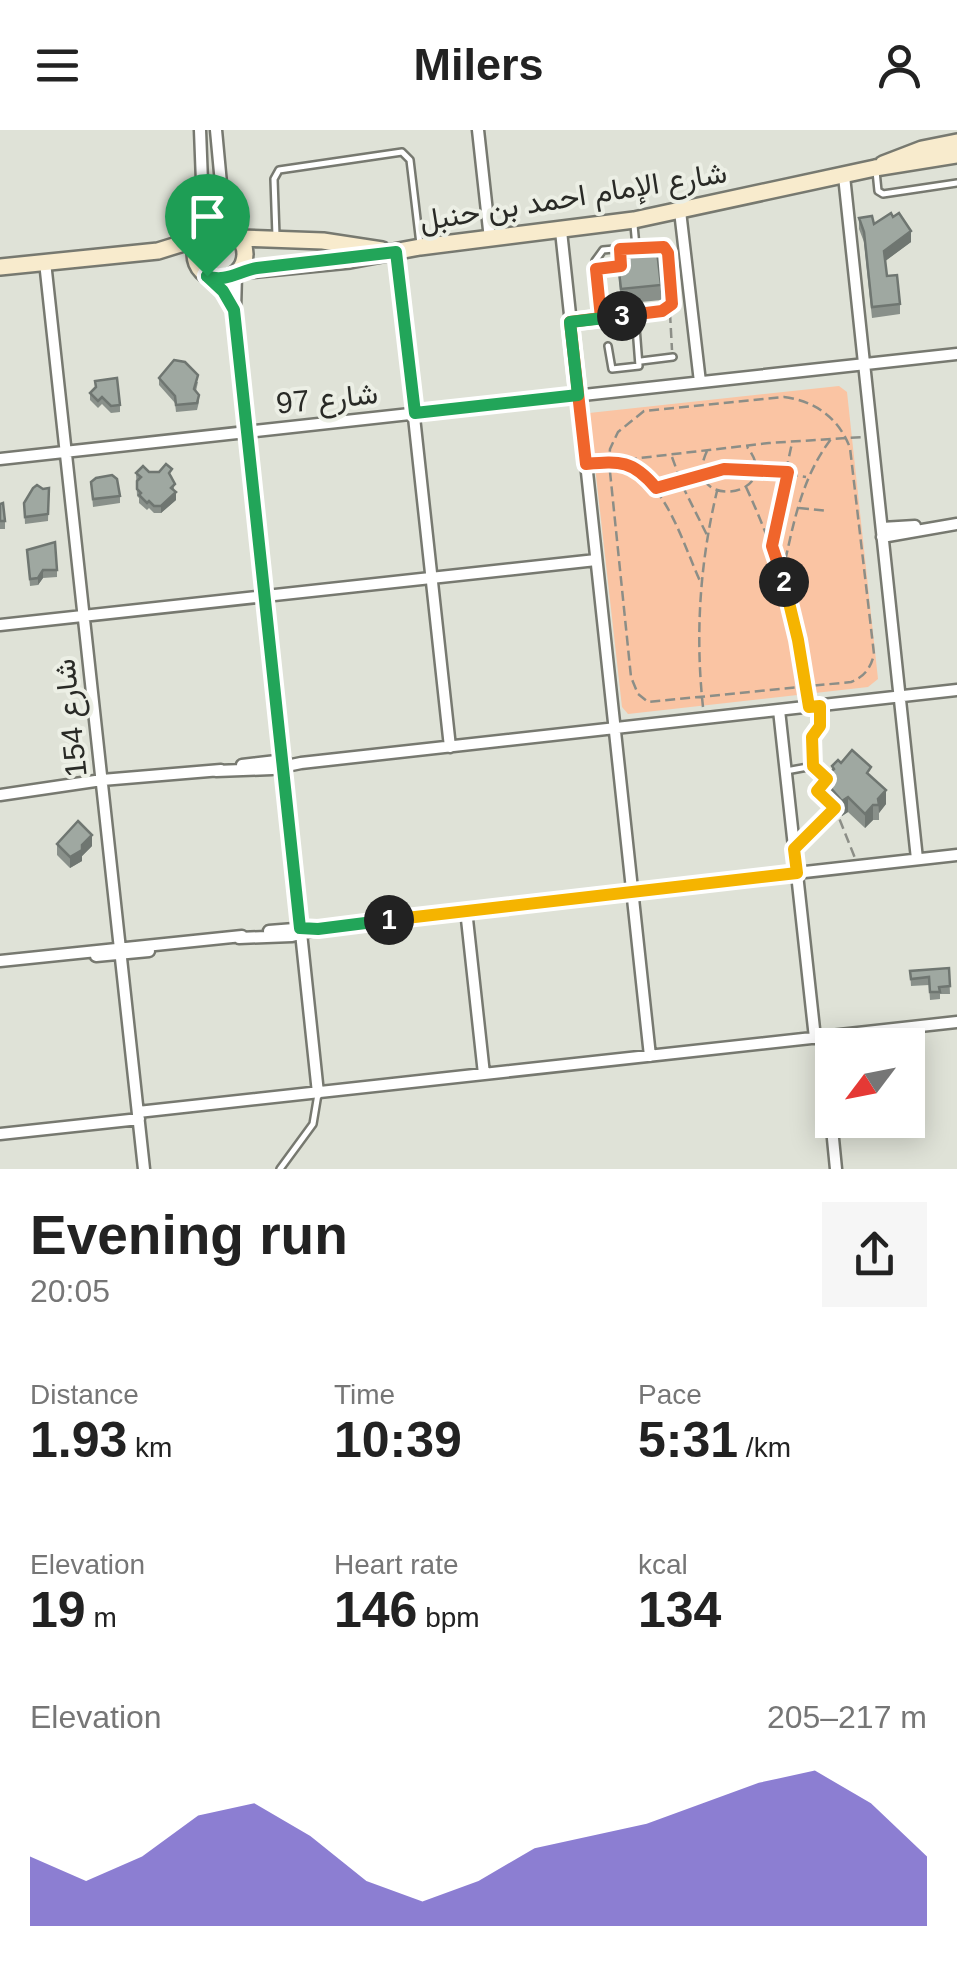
<!DOCTYPE html>
<html lang="en">
<head>
<meta charset="utf-8">
<style>
  body { margin:0; font-family:Helvetica,Vazirmatn,sans-serif; background:#f6f6f6; color:#222; height:100vh; display:flex; flex-direction:column; font-size:38px; white-space:nowrap }
  * { box-sizing:border-box; margin:0 }
  p { font-size:32px; color:#767676 }
  .icon { flex:none; width:55px; height:55px; fill:none; stroke:currentColor; stroke-width:2; stroke-linecap:round; stroke-linejoin:round }
  .map { position:relative; height:1039px; overflow:hidden }
  .drawer { display:flex; flex-direction:column; background:#fff; flex:1 }
  .drawer>* { flex:none }
  .needle { width:65px; rotate:238deg }
  .fabs { position:absolute; left:815px; top:898px; display:grid; gap:20px }
  .fabs a { display:grid; place-items:center; width:110px; height:110px; border-radius:0px; background:#fff; box-shadow:0 5px 25px #0003; font-size:50px }
  .pin { position:absolute; display:grid; place-items:center; width:85px; height:85px; color:#fff; margin:-102px -42px; border-radius:50% 50% 50% 0; rotate:-45deg; box-shadow:0 0 10px #0007 }
  .pin .icon { rotate:45deg }
  .km { position:absolute; width:50px; height:50px; margin:-25px; border-radius:50%; background:#222; color:#fff; font-size:28px; line-height:50px; text-align:center }
  .round { display:grid; place-items:center; flex:none; width:105px; height:105px; border-radius:0px; background:#f6f6f6 }
  .summary { display:flex; align-items:center; justify-content:space-between; height:170px; padding:0 30px }
  h1 { font-size:55px; font-weight:700; line-height:75px }
  .stats { display:grid; grid-template-columns:repeat(3,1fr); gap:15px; height:170px; padding:10px 30px }
  .stats div { display:grid; align-content:center }
  .stats b { font-size:50px; font-weight:700 }
  .stats small { font-size:28px; font-weight:400 }
  .stats p { font-size:28px }
  .chart { height:280px; padding:20px 30px }
  .chart p { display:flex; justify-content:space-between }
  .chart svg { width:100%; height:180px; margin-top:10px; fill:#5c48c0; opacity:.7 }
  header { display:flex; justify-content:space-between; align-items:center; height:130px; padding:0 30px; background:#fff; font-size:45px; font-weight:700 }
  .map>svg:first-child { display:block }
  .green { fill:#fac4a3 }
  .lines { fill:none; stroke-linecap:round; stroke-linejoin:round }
  .lane-casing { stroke:#777970; stroke-width:10 }
  .street-casing { stroke:#777970; stroke-width:15 }
  .secondary-casing { stroke:#777970; stroke-width:20 }
  .path { stroke:#8c8e87; stroke-width:2.5; stroke-dasharray:10 5; stroke-linecap:butt }
  .lane { stroke:#fff; stroke-width:5 }
  .street { stroke:#fff; stroke-width:10 }
  .secondary { stroke:#f8ebcd; stroke-width:15 }
  .wall { fill:#89908a }
  .shaded-wall { fill:#6f7671 }
  .building { fill:#9fa8a1; stroke:#6f7671; stroke-width:2.5 }
  .split-1-casing { stroke:#fff; stroke-width:20 }
  .split-2-casing { stroke:#fff; stroke-width:20 }
  .split-3-casing { stroke:#fff; stroke-width:20 }
  .split-4-casing { stroke:#fff; stroke-width:20 }
  .split-1 { stroke:#22a559; stroke-width:12 }
  .split-2 { stroke:#f5b400; stroke-width:12 }
  .split-3 { stroke:#f0652b; stroke-width:12 }
  .split-4 { stroke:#22a559; stroke-width:12 }
  .labels { text-anchor:middle; dominant-baseline:central; stroke-width:8; stroke-linejoin:round; paint-order:stroke }
  .street-label { font-size:30px; fill:#292a26; stroke:#ecefe5 }
</style>
</head>
<body>
<header><svg class="icon" aria-label="menu" viewBox="0 0 24 24"><path d="M4 6h16M4 12h16M4 18h16"/></svg>Milers<svg class="icon" aria-label="person" viewBox="0 0 24 24"><circle cx="12" cy="8" r="4"/><path d="M4 21q1-7 8-7t8 7"/></svg></header>
<div class="map">
<svg width="957" height="1039" viewBox="0 0 957 1039">
  <rect width="100%" height="100%" fill="#dfe2d7"/>
  <path class="green" d="M 839,256 L 847,262 L 878,549 L 868,557 L 628,584 L 622,577 L 589,283 Z"/>
  <g class="lines">
    <g class="lane-casing">
      <path id="lane" d="M 876,41 L 878,61 L 883,64 L 957,53
        M 634,95 L 636,117
        M 276,106 L 274,49 L 279,40 L 402,22 L 410,30 L 420,114
        M 658,115 L 668,123 C 670,141 680,170 662,181 L 601,188 L 595,131 L 603,120 Z
        M 574,192 L 601,188
        M 608,216 L 612,239 L 639,236 L 635,184
        M 641,231 L 673,227
        M 786,641 L 813,636 L 812,605 L 820,596 L 820,577
        M 280,1039 L 313,994 L 318,964"/>
    </g>
    <g class="street-casing">
      <path id="street" d="M 200,0 L 204,104
        M 216,0 L 223,75 L 230,101
        M 478,0 L 490,109
        M 844,46 L 917,729
        M 680,81 L 700,252
        M 561,101 L 650,926
        M 396,122 L 450,617
        M 45,132 L 144,1039
        M 236,144 L 235,180 L 318,963
        M 207,146 L 223,161 L 234,179
        M 0,329 L 957,224
        M 882,398 L 915,396
        M 882,407 L 957,394
        M 0,495 L 596,430
        M 779,580 L 815,908
        M 242,635 L 285,630
        M 216,641 L 272,639 L 301,633 L 957,560
        M 0,665 L 102,650 L 221,640
        M 466,780 L 484,944
        M 269,801 L 307,798
        M 239,808 L 292,806 L 318,799 L 466,780 L 957,725
        M 96,826 L 149,821
        M 0,831 L 242,806
        M 823,907 L 836,1039
        M 138,982 L 957,892
        M 0,1004 L 139,989"/>
    </g>
    <g class="secondary-casing">
      <path id="secondary" d="M 883,34 L 922,19 L 957,12
        M195 124a25 25 0 1 1 50 0a25 25 0 1 1-50 0Z
        M 239,108 L 323,111 L 382,120
        M 0,137 L 158,121 L 200,108
        M 238,141 L 350,130 L 420,117 L 634,90 L 875,38 L 957,25"/>
    </g>
    <path class="path" d="M 670,183 L 672,220
      M 784,267 C 815,271 839,288 850,318 L 874,524 C 871,538 864,547 851,552 L 648,572 L 638,564 L 631,547 L 609,332 L 610,319 L 618,302 L 644,281 Z
      M 707,321 C 678,382 788,369 747,317
      M 672,327 L 680,349
      M 621,332 C 666,351 681,409 700,451
      M 597,333 L 769,313 L 863,307
      M 786,341 L 792,313
      M 786,341 L 788,346 L 785,347 L 782,344 Z
      M 788,344 L 806,347
      M 681,349 L 683,354 L 680,355 L 678,350 Z
      M 683,352 L 734,338 L 782,344
      M 682,355 L 707,405
      M 746,357 C 777,424 798,492 808,566
      M 656,359 L 678,352
      M 799,378 L 828,381
      M 772,414 L 786,347
      M 782,445 C 793,397 800,350 831,309
      M 703,577 C 695,504 700,432 717,361
      M 822,655 L 817,661 L 835,678 L 855,728
      M 804,709 L 834,679"/>
    <use href="#lane" class="lane"/>
    <use href="#street" class="street"/>
    <use href="#secondary" class="secondary"/>
  </g>
  <path class="wall" d="M 859,88 L 911,112 L 885,131 L 887,146 L 900,174 L 900,184 L 872,188 L 864,112 L 859,99 Z
    M 617,125 L 661,155 L 661,170 L 621,174 Z
    M 159,248 L 198,252 L 196,261 L 199,272 L 197,280 L 176,282 L 175,273 L 159,255 Z
    M 90,263 L 120,275 L 120,282 L 111,283 L 102,274 L 98,278 L 90,270 Z
    M 149,342 L 172,346 L 176,370 L 161,383 L 154,383 L 149,378 L 147,380 L 139,373 L 139,368 L 137,366 L 136,343 Z
    M 91,352 L 120,366 L 120,373 L 93,377 Z
    M 49,358 L 48,391 L 25,394 L 24,373 L 43,359 Z
    M 0,374 L 5,391 L 5,399 L 0,399 Z
    M 27,420 L 57,440 L 57,447 L 43,448 L 38,455 L 30,456 Z
    M 841,633 L 871,647 L 886,674 L 879,683 L 879,690 L 873,690 L 865,698 L 848,682 L 842,686 L 823,663 L 823,649 L 832,641 L 832,636 Z
    M 57,714 L 92,716 L 82,726 L 82,731 L 70,738 L 57,725 Z
    M 949,838 L 950,864 L 940,864 L 940,869 L 930,870 L 929,855 L 911,856 L 910,841 Z"/>
  <path class="shaded-wall" d="M 911,101 L 911,112 L 884,132 L 884,121 Z
    M 176,362 L 176,370 L 161,383 L 161,376 Z
    M 43,440 L 43,448 L 38,455 L 38,448 Z
    M 886,660 L 886,674 L 879,683 L 878,669 Z
    M 848,667 L 848,682 L 842,686 L 842,671 Z
    M 873,675 L 873,690 L 865,698 L 865,684 Z
    M 92,705 L 92,716 L 82,726 L 82,715 Z
    M 82,720 L 82,731 L 70,738 L 70,727 Z"/>
  <path class="building" d="M 891,83 L 893,87 L 899,83 L 911,101 L 884,121 L 887,146 L 897,145 L 900,174 L 872,177 L 864,102 L 859,88 L 872,86 L 874,94 Z
    M 657,121 L 661,155 L 621,159 L 617,125 Z
    M 174,230 L 185,232 L 198,245 L 194,259 L 199,265 L 197,273 L 176,275 L 175,266 L 159,248 Z
    M 117,248 L 120,275 L 111,276 L 102,267 L 98,271 L 90,263 L 96,257 L 95,251 Z
    M 166,334 L 172,339 L 169,343 L 175,354 L 171,358 L 176,362 L 161,376 L 154,376 L 149,371 L 147,373 L 139,365 L 141,363 L 137,359 L 137,351 L 141,347 L 136,343 L 143,336 L 149,342 L 159,342 Z
    M 112,345 L 117,349 L 120,366 L 93,369 L 91,352 L 96,348 Z
    M 37,355 L 43,359 L 49,358 L 48,384 L 25,387 L 24,373 L 33,358 Z
    M 3,373 L 5,391 L 0,391 L 0,374 Z
    M 55,412 L 57,440 L 43,440 L 38,448 L 30,449 L 27,420 Z
    M 852,620 L 871,637 L 867,643 L 886,660 L 878,669 L 879,675 L 873,675 L 865,684 L 848,667 L 842,671 L 823,649 L 834,639 L 832,636 L 838,630 L 841,633 Z
    M 78,691 L 92,705 L 82,715 L 82,720 L 70,727 L 57,714 Z
    M 949,838 L 950,856 L 939,857 L 940,862 L 930,862 L 929,847 L 911,849 L 910,841 Z"/>
  <g class="lines">
    <g class="split-1-casing">
      <path id="split-1" d="M 207,146 L 223,161 L 234,180 L 300,798 L 318,799 L 389,790"/>
    </g>
    <g class="split-2-casing">
      <path id="split-2" d="M 389,790 L 797,743 L 794,719 L 835,678 L 817,661 L 827,649 L 813,636 L 812,607 L 820,596 L 820,576 L 809,577 L 798,510 L 784,452"/>
    </g>
    <g class="split-3-casing">
      <path id="split-3" d="M 622,186 L 662,181 L 672,174 L 668,123 L 664,117 L 620,119 L 621,136 L 596,139 L 601,188 L 570,192 L 586,334 C 620,331 633,330 656,358 L 724,339 L 788,342 L 772,416 L 784,452"/>
    </g>
    <g class="split-4-casing">
      <path id="split-4" d="M 207,146 C 225,153 239,141 257,138 L 396,122 L 415,283 L 578,265 L 570,192 L 622,186"/>
    </g>
    <use href="#split-1" class="split-1"/>
    <use href="#split-2" class="split-2"/>
    <use href="#split-3" class="split-3"/>
    <use href="#split-4" class="split-4"/>
  </g>
  <g class="labels">
    <g class="street-label">
      <text transform="translate(573 66) rotate(-9)">شارع الإمام احمد بن حنبل</text>
      <text transform="translate(327 268) rotate(-6)">شارع 97</text>
      <text transform="translate(70 588) rotate(-96)">شارع 154</text>
    </g>
  </g>
</svg>
<div class="fabs">
<a><svg class="needle" viewBox="-14 -14 28 28"><path d="M0-13l5 13h-10z" fill="#e53935"/><path d="M0 13l5-13h-10z" fill="#767676"/></svg></a>
</div>
<div class="pin" style="left:207px;top:146px;background:#1e9e55"><svg class="icon" aria-label="arrive" viewBox="0 0 24 24"><path d="M6 21V4h12l-3 4 3 4H6"/></svg></div>
<b class="km" style="left:389px;top:790px">1</b>
<b class="km" style="left:784px;top:452px">2</b>
<b class="km" style="left:622px;top:186px">3</b>
</div>
<section class="drawer">
<div class="summary"><div><h1>Evening run</h1><p>20:05</p></div><a class="round"><svg class="icon" aria-label="share" viewBox="0 0 24 24"><path d="M12 15V3M7 8l5-5 5 5M5 13v7h14v-7"/></svg></a></div>
<div class="stats">
<div><p>Distance</p><b>1.93<small> km</small></b></div>
<div><p>Time</p><b>10:39</b></div>
<div><p>Pace</p><b>5:31<small> /km</small></b></div>
</div>
<div class="stats">
<div><p>Elevation</p><b>19<small> m</small></b></div>
<div><p>Heart rate</p><b>146<small> bpm</small></b></div>
<div><p>kcal</p><b>134</b></div>
</div>
<div class="chart"><p><span>Elevation</span>205–217 m</p>
<svg viewBox="0 0 160 44" preserveAspectRatio="none"><path d="M0 44V27L10 33L20 27L30 17L40 14L50 22L60 33L70 38L80 33L90 25L100 22L110 19L120 14L130 9L140 6L150 14L160 27V44z"/></svg>
</div>
</section>
</body>
</html>
